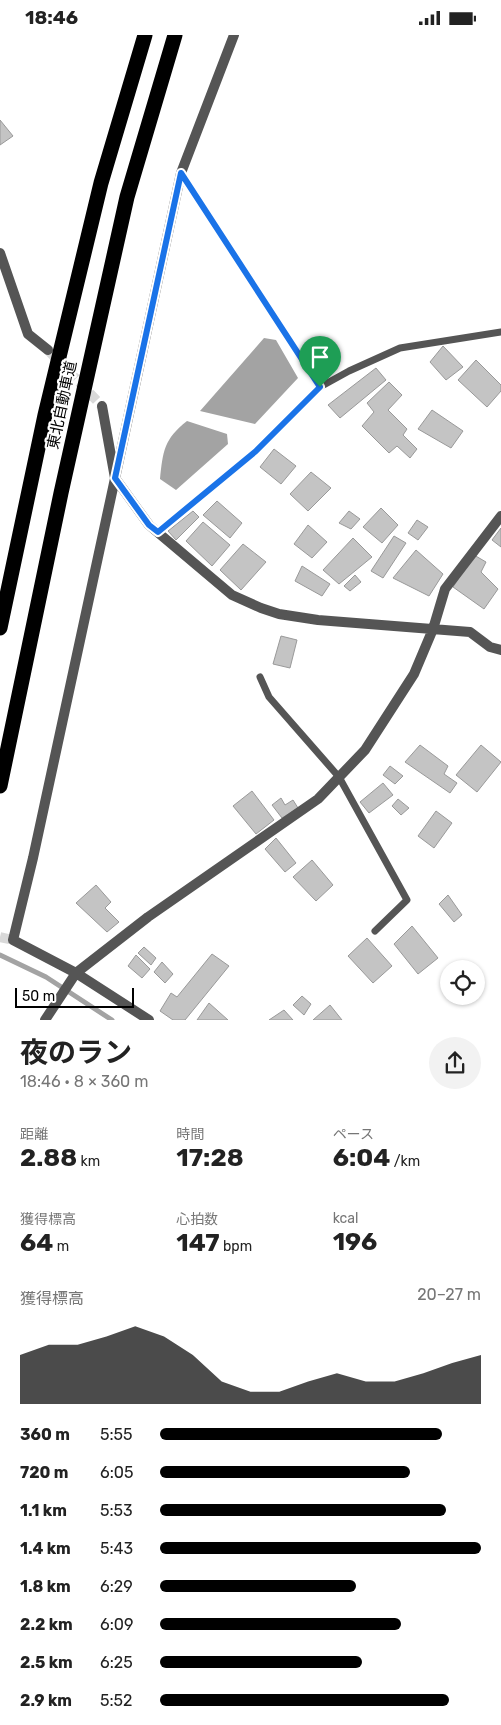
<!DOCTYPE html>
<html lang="ja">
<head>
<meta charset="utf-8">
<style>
  body { margin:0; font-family:Rubik,"Noto Sans JP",sans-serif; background:#f2f2f2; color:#222; height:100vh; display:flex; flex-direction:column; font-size:19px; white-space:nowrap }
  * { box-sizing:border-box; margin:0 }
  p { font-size:16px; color:#767676 }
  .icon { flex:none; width:28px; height:28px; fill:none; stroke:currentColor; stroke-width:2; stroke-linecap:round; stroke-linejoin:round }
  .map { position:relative; height:985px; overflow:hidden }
  .panel { display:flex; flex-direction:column; background:#fff; flex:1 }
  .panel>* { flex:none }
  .fabs { position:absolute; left:440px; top:925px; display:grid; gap:10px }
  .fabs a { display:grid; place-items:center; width:45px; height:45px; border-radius:50%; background:#fff; box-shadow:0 1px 4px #0004; font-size:25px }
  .scale { position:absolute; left:15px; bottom:12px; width:119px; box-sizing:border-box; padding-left:5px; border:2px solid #000; border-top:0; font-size:14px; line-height:18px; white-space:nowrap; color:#000; -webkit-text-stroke:4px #fff; paint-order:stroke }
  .pin { position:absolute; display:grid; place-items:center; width:42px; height:42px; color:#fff; margin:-51px -21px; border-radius:50% 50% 50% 0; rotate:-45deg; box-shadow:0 0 5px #0007 }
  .pin .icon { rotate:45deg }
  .round { display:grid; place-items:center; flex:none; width:52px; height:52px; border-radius:26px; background:#f2f2f2 }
  .summary { display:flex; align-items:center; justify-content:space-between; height:85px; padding:0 20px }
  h1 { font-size:28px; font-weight:700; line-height:38px }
  .stats { display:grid; grid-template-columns:repeat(3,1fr); gap:8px; height:85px; padding:5px 20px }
  .stats div { display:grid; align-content:center }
  .stats b { font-size:25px; font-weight:700 }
  .stats small { font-size:14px; font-weight:400 }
  .stats p { font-size:14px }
  .chart { height:140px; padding:10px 20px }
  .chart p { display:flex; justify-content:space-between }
  .chart svg { width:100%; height:90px; margin-top:5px; fill:#000; opacity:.7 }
  ul { padding:0 20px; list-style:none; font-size:16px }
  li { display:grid; grid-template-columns:80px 60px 1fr; align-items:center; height:38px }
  li i { height:12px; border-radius:6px; background:#000 }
  .status { display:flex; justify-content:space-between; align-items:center; height:35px; padding:0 25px; background:#fff; direction:ltr }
  .status svg { height:14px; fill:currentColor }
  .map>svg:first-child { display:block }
  .water { fill:#a3a3a3 }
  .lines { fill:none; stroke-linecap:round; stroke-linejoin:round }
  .stream { stroke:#a3a3a3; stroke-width:5 }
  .building { fill:#c4c4c4; stroke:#999 }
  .minor-tunnel { stroke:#d9d9d9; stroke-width:10; stroke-dasharray:10 5; stroke-linecap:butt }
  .service { stroke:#555; stroke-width:7 }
  .minor { stroke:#555; stroke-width:10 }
  .motorway { stroke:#000; stroke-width:15 }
  .route-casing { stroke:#fff; stroke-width:10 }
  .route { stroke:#1a73e8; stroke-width:6 }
  .labels { text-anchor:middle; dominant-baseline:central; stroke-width:4.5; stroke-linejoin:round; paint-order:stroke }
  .street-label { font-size:15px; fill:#000; stroke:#fff }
</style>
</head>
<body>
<div class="status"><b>18:46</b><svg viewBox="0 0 49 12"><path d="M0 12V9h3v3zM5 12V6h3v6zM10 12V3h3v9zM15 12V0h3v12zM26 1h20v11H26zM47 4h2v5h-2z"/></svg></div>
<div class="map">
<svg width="501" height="985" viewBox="0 0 501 985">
  <rect width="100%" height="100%" fill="#fff"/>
  <path class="water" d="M 264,303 L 276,305 L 298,343 L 255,389 L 200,376 Z
    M 187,386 L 227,399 L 228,409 L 176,455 L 160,444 C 163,416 164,404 187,386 Z"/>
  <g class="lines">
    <path class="stream" d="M 0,920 L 46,942 L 112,985"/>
  </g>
  <path class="building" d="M 0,85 L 13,101 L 0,110 Z
    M 443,311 L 463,332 L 446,345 L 430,327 Z
    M 476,325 L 501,350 L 501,356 L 487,372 L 458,345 Z
    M 376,333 L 386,345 L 340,383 L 328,370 Z
    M 389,347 L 402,360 L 388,375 L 407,394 L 403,400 L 417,414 L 410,423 L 397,411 L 389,418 L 362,391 L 374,377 L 367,368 Z
    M 432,375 L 463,396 L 451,413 L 418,394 Z
    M 274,414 L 296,431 L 281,449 L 260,432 Z
    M 311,437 L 331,453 L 308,476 L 290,459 Z
    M 217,466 L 242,488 L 230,503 L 203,480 Z
    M 381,473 L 398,490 L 382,508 L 363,492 Z
    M 193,476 L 199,482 L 176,505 L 168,496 Z
    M 349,476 L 360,484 L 351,494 L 339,488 Z
    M 417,485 L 428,492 L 418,505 L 408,498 Z
    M 203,487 L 230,510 L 212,531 L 186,506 Z
    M 308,490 L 327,507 L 312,523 L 294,509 Z
    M 501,493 L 501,512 L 492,505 Z
    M 394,501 L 406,508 L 383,543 L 371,536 Z
    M 353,503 L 372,522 L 339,549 L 323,535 Z
    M 243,509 L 266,527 L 241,555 L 220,535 Z
    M 416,515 L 443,539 L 429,561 L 393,543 Z
    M 474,520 L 486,527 L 481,537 L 498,554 L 484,574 L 453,552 Z
    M 302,531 L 330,549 L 322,561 L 295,546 Z
    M 355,540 L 361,547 L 350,556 L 344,551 Z
    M 281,601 L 297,605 L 290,633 L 273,629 Z
    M 420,710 L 448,731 L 444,739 L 457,748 L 450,758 L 405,727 Z
    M 481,710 L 501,727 L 477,757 L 456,740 Z
    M 390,731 L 403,741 L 395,749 L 383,740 Z
    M 383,748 L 393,760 L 369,778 L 360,767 Z
    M 252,756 L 274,785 L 256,799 L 233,771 Z
    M 281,763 L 285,770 L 293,765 L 298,773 L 282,783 L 272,770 Z
    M 398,764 L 409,773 L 401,780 L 392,771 Z
    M 436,776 L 452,788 L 434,813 L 418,801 Z
    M 276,803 L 296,828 L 285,837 L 265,814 Z
    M 312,825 L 333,850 L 316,866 L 293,842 Z
    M 96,850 L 111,867 L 105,873 L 119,887 L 107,897 L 76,868 Z
    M 448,860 L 462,880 L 454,887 L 439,869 Z
    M 412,891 L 438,923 L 418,939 L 394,909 Z
    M 367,903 L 392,931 L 373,948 L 348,921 Z
    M 144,912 L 156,923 L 151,930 L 138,918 Z
    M 212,919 L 229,931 L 185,985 L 173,985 L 160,976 L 171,958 L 177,962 Z
    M 136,920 L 150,934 L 142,943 L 128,931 Z
    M 162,927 L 173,939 L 165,948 L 154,937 Z
    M 302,961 L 311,969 L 304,980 L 293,970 Z
    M 209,968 L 228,985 L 197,985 Z
    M 330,970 L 342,985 L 313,985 Z
    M 284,975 L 293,985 L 269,985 Z"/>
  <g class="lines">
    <path class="minor-tunnel" d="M 48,315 L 102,371
      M 0,902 L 13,905"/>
    <path class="service" d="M 181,138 L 320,352
      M 157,497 L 256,416 L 320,352 L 349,336 L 400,313 L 501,297
      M 260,642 L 269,662 L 339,742 L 407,865 L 375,896"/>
    <path class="minor" d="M 0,218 L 28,299 L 48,315
      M 102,371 L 115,443 L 149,490 L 232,560 L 261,573 L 279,579 L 318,585 L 470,597 L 490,612 L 501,615
      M 45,985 L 76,938 L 148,882 L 318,764 L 365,715 L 414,639 L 433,594 L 445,554 L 501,481
      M 149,985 L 76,938 L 13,905 L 33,823 L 181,138 L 234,0"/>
    <path class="motorway" d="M 0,593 L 45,380 L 101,148 L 145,0
      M 0,751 L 61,458 L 127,162 L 175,0"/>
  </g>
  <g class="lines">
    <g class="route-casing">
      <path id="route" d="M 181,138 L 320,352 L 256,416 L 158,497 L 149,490 L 115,443 Z"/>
    </g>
    <use href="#route" class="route"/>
  </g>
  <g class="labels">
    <g class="street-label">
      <text transform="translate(62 370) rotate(-78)">東北自動車道</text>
    </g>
  </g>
</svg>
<div class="fabs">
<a><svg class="icon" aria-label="locate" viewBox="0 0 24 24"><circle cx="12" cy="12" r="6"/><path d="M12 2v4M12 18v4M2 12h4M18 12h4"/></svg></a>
</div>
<div class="scale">50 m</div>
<div class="pin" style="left:320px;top:352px;background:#1e9e55"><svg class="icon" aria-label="arrive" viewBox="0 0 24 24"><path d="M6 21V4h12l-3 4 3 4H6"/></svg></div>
</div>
<section class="panel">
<div class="summary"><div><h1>夜のラン</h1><p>18:46 · 8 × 360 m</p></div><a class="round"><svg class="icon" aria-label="share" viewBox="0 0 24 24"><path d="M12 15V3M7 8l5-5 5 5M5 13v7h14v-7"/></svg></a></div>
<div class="stats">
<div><p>距離</p><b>2.88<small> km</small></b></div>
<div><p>時間</p><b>17:28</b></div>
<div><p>ペース</p><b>6:04<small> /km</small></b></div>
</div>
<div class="stats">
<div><p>獲得標高</p><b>64<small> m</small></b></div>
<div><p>心拍数</p><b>147<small> bpm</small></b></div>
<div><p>kcal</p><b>196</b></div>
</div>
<div class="chart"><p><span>獲得標高</span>20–27 m</p>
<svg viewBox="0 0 160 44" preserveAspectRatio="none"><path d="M0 44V20L10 15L20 15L30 11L40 6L50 11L60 20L70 33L80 38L90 38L100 33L110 29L120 33L130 33L140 29L150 24L160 20V44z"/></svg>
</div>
<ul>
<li><b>360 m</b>5:55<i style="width:88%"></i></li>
<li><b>720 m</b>6:05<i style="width:78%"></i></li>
<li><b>1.1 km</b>5:53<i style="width:89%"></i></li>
<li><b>1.4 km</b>5:43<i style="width:100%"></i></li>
<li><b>1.8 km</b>6:29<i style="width:61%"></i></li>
<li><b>2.2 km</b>6:09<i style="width:75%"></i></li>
<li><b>2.5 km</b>6:25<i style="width:63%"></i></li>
<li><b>2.9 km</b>5:52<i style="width:90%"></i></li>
</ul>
</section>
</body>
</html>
